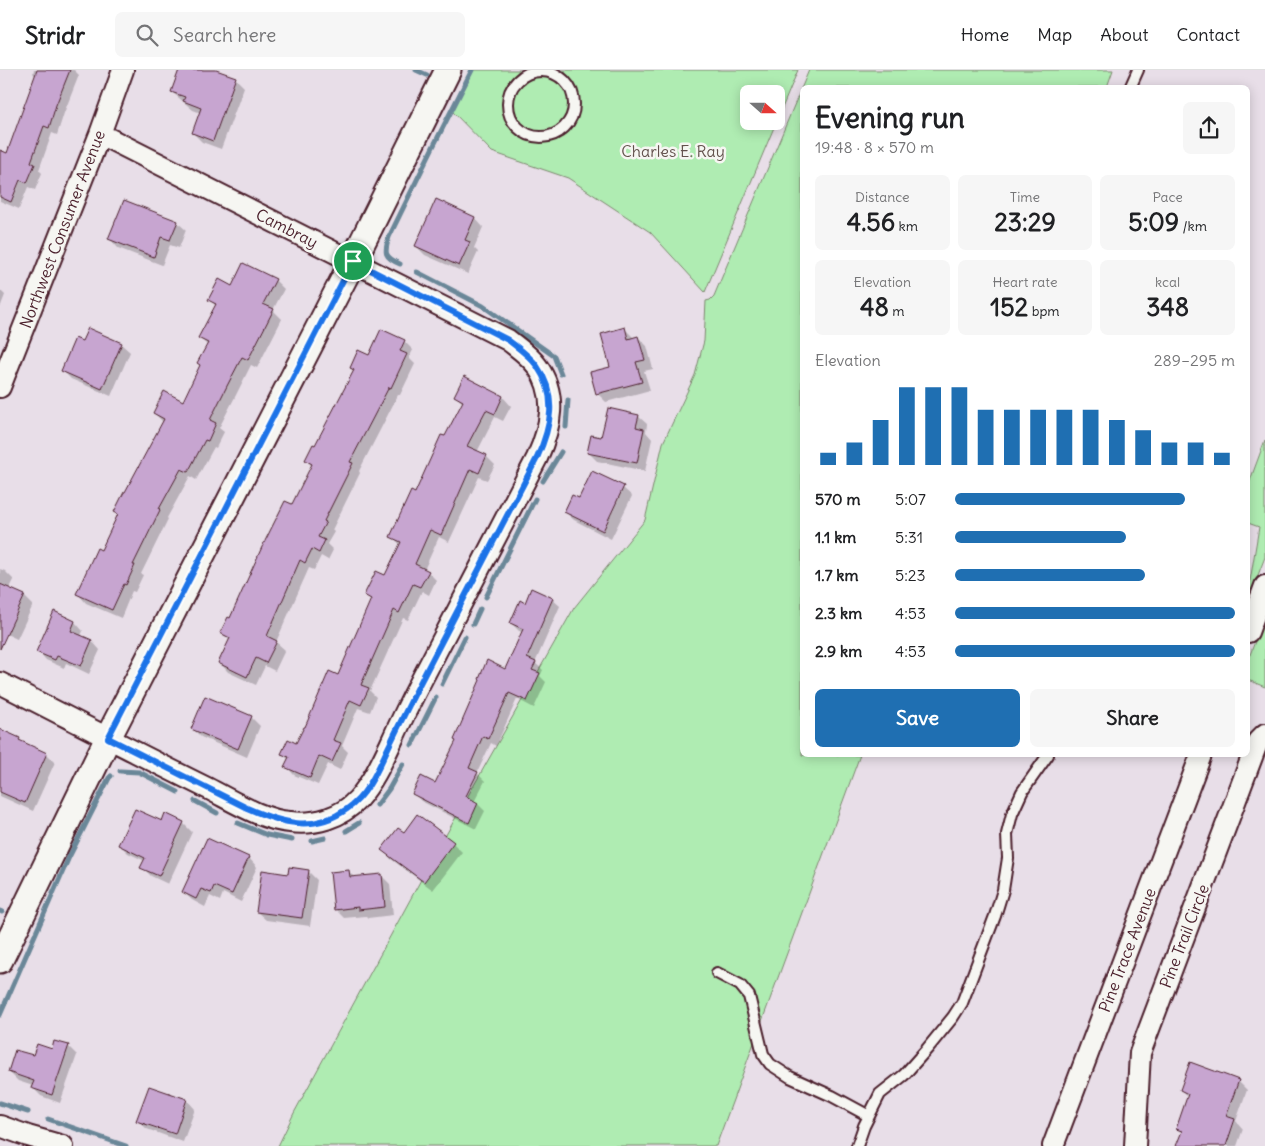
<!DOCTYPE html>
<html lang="en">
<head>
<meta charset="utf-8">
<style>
  body { margin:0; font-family:Delius,sans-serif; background:#f6f6f6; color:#202124; height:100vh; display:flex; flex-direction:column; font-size:19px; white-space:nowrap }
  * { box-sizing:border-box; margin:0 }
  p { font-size:16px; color:#757577 }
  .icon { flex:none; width:28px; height:28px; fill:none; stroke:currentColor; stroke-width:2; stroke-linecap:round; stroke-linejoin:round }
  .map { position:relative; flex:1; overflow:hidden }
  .details { position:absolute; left:800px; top:15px; width:450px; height:672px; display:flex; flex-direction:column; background:#fff; border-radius:8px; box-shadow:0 2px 12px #0003 }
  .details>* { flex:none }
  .needle { width:32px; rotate:111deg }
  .controls { position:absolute; left:740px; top:15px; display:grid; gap:10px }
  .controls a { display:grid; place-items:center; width:45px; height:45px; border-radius:8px; background:#fff; box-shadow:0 2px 12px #0003; font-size:25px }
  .pin { position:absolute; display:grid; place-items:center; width:42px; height:42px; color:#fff; margin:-21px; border:2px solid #fff; border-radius:50%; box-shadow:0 1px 5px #0007 }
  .round { display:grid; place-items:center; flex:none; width:52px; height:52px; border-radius:8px; background:#f6f6f6 }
  .overview { display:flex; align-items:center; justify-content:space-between; height:85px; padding:0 15px }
  h1 { font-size:28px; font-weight:700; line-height:38px }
  .figures { display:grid; grid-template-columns:repeat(3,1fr); gap:8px; height:85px; padding:5px 15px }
  .figures div { display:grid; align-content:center; border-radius:8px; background:#f6f6f6; text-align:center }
  .figures b { font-size:25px; font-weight:700 }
  .figures small { font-size:14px; font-weight:400 }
  .figures p { font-size:14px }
  .chart { height:140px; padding:10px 15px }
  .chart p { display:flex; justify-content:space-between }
  .chart svg { width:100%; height:90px; margin-top:5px; stroke:#1f6fb2; stroke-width:6 }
  .cta { display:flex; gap:10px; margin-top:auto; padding:10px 15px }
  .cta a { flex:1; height:58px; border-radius:8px; background:#1f6fb2; color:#fff; font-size:20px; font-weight:700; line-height:58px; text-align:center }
  .cta a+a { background:#f6f6f6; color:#202124 }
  ul { padding:0 15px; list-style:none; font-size:16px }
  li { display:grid; grid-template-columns:80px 60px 1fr; align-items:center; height:38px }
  li i { height:12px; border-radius:6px; background:#1f6fb2 }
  header { display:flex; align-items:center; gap:30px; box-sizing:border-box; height:70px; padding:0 25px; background:#fff; border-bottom:1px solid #e0e0e0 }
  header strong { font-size:24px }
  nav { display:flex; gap:28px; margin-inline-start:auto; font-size:18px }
  .search { width:350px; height:45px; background:#f6f6f6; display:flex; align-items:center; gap:12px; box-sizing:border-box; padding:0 18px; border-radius:8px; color:#757577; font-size:19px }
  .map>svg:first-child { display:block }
  .green { fill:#afecb2; stroke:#7c866e; fill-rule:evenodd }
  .shadow { fill:#0003 }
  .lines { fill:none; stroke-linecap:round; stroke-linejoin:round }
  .stream { stroke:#6a8798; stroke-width:5 }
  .building { fill:#c7a5d0; stroke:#4a1f2b }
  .service-casing { stroke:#4a1f2b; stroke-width:14 }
  .minor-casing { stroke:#4a1f2b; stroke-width:24 }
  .tertiary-casing { stroke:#4a1f2b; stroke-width:29 }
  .service { stroke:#f6f6f2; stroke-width:10 }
  .minor { stroke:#f6f6f2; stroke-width:20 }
  .tertiary { stroke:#f6f6f2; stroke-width:25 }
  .route-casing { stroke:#fff; stroke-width:10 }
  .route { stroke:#1a73e8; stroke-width:6 }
  .labels { text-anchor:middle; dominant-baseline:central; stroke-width:5; stroke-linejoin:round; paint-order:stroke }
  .park-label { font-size:16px; fill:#63524d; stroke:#f6f6f2 }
  .street-label { font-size:16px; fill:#4a1f2b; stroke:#f6f6f2 }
</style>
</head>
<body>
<header>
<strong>Stridr</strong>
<div class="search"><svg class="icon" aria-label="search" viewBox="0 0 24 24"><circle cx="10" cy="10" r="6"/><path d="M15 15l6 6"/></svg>Search here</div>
<nav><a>Home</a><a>Map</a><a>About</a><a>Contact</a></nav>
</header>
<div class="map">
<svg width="1265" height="1076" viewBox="0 0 1265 1076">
  <rect width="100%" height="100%" fill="#e8dee8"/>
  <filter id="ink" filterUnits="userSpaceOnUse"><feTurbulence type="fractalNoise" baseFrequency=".02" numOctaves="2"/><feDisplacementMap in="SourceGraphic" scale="10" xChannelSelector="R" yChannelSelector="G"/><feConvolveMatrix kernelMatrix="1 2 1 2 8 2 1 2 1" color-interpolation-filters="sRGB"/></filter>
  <g filter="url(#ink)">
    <path class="green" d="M 471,0 L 798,0 L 705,222 L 650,162 L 568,108 L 492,82 L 451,40 ZM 749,24 L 776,24 L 776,51 L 749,51 Z
      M 809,0 L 1113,0 L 1107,17 L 802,18 L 802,685 L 860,685 L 716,1076 L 278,1076 L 294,1043 L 429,795 L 574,538 L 645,450 L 663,373 L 695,305 L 704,271 L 706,231 L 710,230 L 714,226 Z
      M 1265,370 L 1265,487 L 1248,531 L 1249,517 L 1259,457 L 1248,453 L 1248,416 Z
      M 1265,545 L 1265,617 L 1248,610 L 1248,590 Z"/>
    <path class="shadow" d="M 34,0 L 74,0 L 79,5 L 64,43 L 57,65 L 52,63 L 39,100 L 42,103 L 35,120 L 28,117 L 19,139 L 0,131 L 0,81 L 8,85 L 36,7 L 33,3 Z
      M 180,0 L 212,0 L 235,8 L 244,17 L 221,79 L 202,72 L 193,63 L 201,43 L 193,40 L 172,22 Z
      M 475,148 L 483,157 L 474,178 L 478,182 L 468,204 L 425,185 L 416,176 Z
      M 177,152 L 186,160 L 179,178 L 170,175 L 162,195 L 118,178 L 110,169 Z
      M 275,210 L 284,219 L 273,240 L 282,249 L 257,298 L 251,295 L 236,325 L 219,358 L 224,362 L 216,378 L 214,377 L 196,410 L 190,406 L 167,448 L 168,449 L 141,504 L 143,505 L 135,522 L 132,521 L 121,548 L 86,533 L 78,524 L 101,482 L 119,445 L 116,442 L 163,352 L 154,343 L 183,332 L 201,296 L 208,276 L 199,267 L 216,236 L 210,230 L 233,217 Z
      M 0,220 L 5,225 L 0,238 Z
      M 625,259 L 633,267 L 638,267 L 647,276 L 653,299 L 644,301 L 650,320 L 606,332 L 597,323 L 611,298 Z
      M 404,271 L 413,280 L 409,288 L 415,294 L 400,325 L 398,325 L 359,401 L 360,403 L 332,460 L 334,462 L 327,474 L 333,480 L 328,490 L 321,486 L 314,500 L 309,498 L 276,572 L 285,580 L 275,601 L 265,596 L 256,615 L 228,602 L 220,593 L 230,571 L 222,563 L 231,549 L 292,436 L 312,396 L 306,390 L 316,376 L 355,302 L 351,298 L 370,286 Z
      M 83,273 L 121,274 L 130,282 L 111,326 L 71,309 L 62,300 Z
      M 464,308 L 503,327 L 511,336 L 503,351 L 495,347 L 477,382 L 486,386 L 495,395 L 487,410 L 479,407 L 449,472 L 439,467 L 424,500 L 428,502 L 436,510 L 429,525 L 422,521 L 408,550 L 403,548 L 370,621 L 376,627 L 370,642 L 358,638 L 342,676 L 348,682 L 340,700 L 328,694 L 318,715 L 294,705 L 286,696 L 289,690 L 283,684 L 297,675 L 338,606 L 372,531 L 365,525 L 385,506 L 401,475 L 391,466 L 416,424 L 463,333 L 455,326 Z
      M 638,346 L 647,354 L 646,362 L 652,369 L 645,401 L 597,391 L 588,382 L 602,369 Z
      M 623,418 L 632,426 L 611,469 L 574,450 L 565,442 L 579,430 Z
      M 0,499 L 5,501 L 14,510 L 9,520 L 24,526 L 33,535 L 17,569 L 0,561 Z
      M 552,529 L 560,536 L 535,593 L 543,600 L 540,606 L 546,612 L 534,638 L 517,629 L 496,676 L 491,673 L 477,703 L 485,711 L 474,732 L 478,734 L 485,741 L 476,759 L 421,731 L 414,724 L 435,715 L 506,600 L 523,562 L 519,561 L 511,553 L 525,534 Z
      M 54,543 L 75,552 L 83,561 L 81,566 L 92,571 L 100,580 L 89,604 L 66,593 L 64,598 L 46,590 L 38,581 Z
      M 251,647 L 260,656 L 247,687 L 201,667 L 193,659 Z
      M 0,661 L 19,669 L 23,673 L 47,684 L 55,692 L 33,741 L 0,726 Z
      M 162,753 L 183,753 L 192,762 L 168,814 L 151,806 L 142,797 L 145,791 L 128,783 L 120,775 Z
      M 404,764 L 453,773 L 462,782 L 433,820 L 391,789 L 383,780 Z
      M 208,769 L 249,788 L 257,797 L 241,832 L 223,823 L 220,831 L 210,826 L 205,837 L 192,830 L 183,822 Z
      M 308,801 L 317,810 L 310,856 L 266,850 L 257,842 Z
      M 348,801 L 355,808 L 381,805 L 390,814 L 393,845 L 368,848 L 366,846 L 344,848 L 336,840 Z
      M 68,976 L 77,985 L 60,1033 L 41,1026 L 33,1018 L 33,1016 L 18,1011 L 9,1002 L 34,987 Z
      M 1238,1011 L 1247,1020 L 1236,1051 L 1243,1059 L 1237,1076 L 1177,1076 L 1182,1063 L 1177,1058 L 1188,1027 L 1181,1020 Z
      M 150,1018 L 187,1030 L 195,1039 L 183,1072 L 147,1059 L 138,1051 Z"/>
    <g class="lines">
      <path class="stream" d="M 416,0 L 427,5
        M 400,194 C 384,187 384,183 389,167 L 433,77 L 472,0
        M 417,202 L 483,236 L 554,286 L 561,304
        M 566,357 L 568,330
        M 543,411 L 561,382
        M 486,527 L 535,429
        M 473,554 L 480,539
        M 442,614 L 465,567
        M 412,675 L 436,627
        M 120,701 L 139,702 L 178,722
        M 195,731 L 217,743
        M 377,735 L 389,719 L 403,694
        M 238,753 L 267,765 L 292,770
        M 346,761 L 359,753
        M 312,771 L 325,768
        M 0,841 L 2,842
        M 0,945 L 69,787 L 109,708 L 111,706
        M 0,1033 L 28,1042
        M 48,1049 L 126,1076"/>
    </g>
    <path class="building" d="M 37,0 L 70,0 L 56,35 L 49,58 L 44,56 L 31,92 L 35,94 L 27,113 L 20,110 L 11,132 L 0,127 L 0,80 L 7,83 Z
      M 179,0 L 216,0 L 236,7 L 213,71 L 192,63 L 201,38 L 183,31 L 185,27 L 171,22 Z
      M 436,129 L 475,147 L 465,170 L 470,172 L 459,196 L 415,176 Z
      M 124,130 L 178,151 L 170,170 L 161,167 L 154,187 L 108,169 Z
      M 243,193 L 276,209 L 263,234 L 274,239 L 248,290 L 242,287 L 227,316 L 210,350 L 216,353 L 208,371 L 205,370 L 188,402 L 181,399 L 159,439 L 160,440 L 133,495 L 135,495 L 126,515 L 124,514 L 112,540 L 76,524 L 97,478 L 101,480 L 118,444 L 114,442 L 124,422 L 125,422 L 164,349 L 153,343 L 164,321 L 183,331 L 200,295 L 197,293 L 208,273 L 198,268 L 216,234 L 208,230 L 219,209 L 232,216 Z
      M 625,257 L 628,269 L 638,266 L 645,290 L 636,292 L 642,312 L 596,324 L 590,302 L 610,297 L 601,264 Z
      M 88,258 L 122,273 L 102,319 L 61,301 L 75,268 L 82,271 Z
      M 381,259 L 405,270 L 400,281 L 407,284 L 391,318 L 389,317 L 350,392 L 353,393 L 324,451 L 326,452 L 318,467 L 325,470 L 319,483 L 312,479 L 305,493 L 300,490 L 267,566 L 277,571 L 266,593 L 256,588 L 247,607 L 218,593 L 230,568 L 220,563 L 228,547 L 230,548 L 262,477 L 285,431 L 292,434 L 312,394 L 305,390 L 313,374 L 315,375 L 354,300 L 350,298 L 358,280 L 369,285 Z
      M 464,306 L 503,326 L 495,344 L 486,340 L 467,376 L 487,385 L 479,403 L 470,399 L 441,465 L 430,460 L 415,494 L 429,501 L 420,517 L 413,514 L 399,543 L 394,540 L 361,615 L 369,618 L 361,635 L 350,630 L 333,670 L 341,673 L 332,692 L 319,686 L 310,708 L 284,697 L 289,687 L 281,684 L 288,669 L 296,673 L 304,657 L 305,657 L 329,601 L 338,605 L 371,529 L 364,525 L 376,501 L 385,505 L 401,472 L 390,467 L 411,421 L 415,423 L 441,365 L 445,366 L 463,331 L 454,326 Z
      M 608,338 L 639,345 L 636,357 L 644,359 L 637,393 L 587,383 L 591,365 L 601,367 Z
      M 592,401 L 624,416 L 603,461 L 564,442 L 572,425 L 579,428 Z
      M 0,514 L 25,525 L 0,579 Z
      M 531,518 L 553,528 L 527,588 L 536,592 L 532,600 L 540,603 L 527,631 L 509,623 L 488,669 L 483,666 L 469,698 L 478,702 L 466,726 L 478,733 L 469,753 L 412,724 L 421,706 L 435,713 L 456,671 L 454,670 L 480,610 L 479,609 L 487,590 L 505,599 L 523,559 L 510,553 L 520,530 L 525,533 Z
      M 54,541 L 75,551 L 71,561 L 92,570 L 81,596 L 57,586 L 55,590 L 36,582 Z
      M 205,626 L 252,646 L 238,679 L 191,659 Z
      M 0,659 L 20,668 L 19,670 L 47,683 L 25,733 L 0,722 Z
      M 135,739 L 162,751 L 165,743 L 184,752 L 159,806 L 140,798 L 145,788 L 118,775 Z
      M 417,744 L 454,772 L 424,812 L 381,780 L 398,758 L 404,762 Z
      M 207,768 L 249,787 L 232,824 L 214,816 L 211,823 L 201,819 L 196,829 L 182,822 Z
      M 289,797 L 309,800 L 302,848 L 256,842 L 262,800 L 288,804 Z
      M 349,800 L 350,807 L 382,804 L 385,837 L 358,840 L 358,837 L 334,840 L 330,802 Z
      M 54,971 L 69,975 L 52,1025 L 31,1018 L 34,1011 L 8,1002 L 15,980 L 33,985 L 37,974 L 52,979 Z
      M 1190,992 L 1239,1010 L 1226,1046 L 1235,1049 L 1226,1076 L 1176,1076 L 1182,1061 L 1176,1059 L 1188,1024 L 1180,1020 Z
      M 149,1016 L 187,1029 L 175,1064 L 136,1051 Z"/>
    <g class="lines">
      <g class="service-casing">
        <path id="service" d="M508 34a33 33 0 1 1 66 0a33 33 0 1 1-66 0Z
          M 1130,18 L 1138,0
          M 717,903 L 740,915 L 749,926 L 763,984 L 770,994 L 790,1007 L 832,1026 L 869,1046
          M 857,1076 L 864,1056 L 880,1024 L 904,1005 L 927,979 L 953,947 L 962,933 L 995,846 L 1003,820 L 1008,788 L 1007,764 L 1012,744 L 1022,722 L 1048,685"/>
      </g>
      <g class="minor-casing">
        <path id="minor" d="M 0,317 L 100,64 L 123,0
          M 1248,562 L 1265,516
          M 0,613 C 69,648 138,684 207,718 C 233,731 262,750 290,752 C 315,755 341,748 358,729 C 372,713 381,694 390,675 C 400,653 410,632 421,611 C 460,537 498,462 537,388 C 551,357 558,325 537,296 C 529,285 518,278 508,270 L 100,64
          M 0,1056 L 28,1066 L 63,1076
          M 1053,1076 L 1201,685
          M 1135,1076 L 1140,983 L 1258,671 L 1265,664"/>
      </g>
      <g class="tertiary-casing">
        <path id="tertiary" d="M 0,890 L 108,668 L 353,191 L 448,0"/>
      </g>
      <use href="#service" class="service"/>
      <use href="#minor" class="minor"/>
      <use href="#tertiary" class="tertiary"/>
    </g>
  </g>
  <g class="lines" filter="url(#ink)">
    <g class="route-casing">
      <path id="route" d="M 353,191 L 508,270 C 518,278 529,285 537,296 C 558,326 551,357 537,388 C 498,463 459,537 420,613 C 410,633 400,653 390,674 C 379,696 369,724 347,739 C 313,763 281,753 247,738 L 108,668 Z"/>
    </g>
    <use href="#route" class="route"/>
  </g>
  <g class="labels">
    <g class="park-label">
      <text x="673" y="81">Charles E. Ray</text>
    </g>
    <g class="street-label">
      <text transform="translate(287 158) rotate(27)">Cambray</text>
      <text transform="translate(62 159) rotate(-69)">Northwest Consumer Avenue</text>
      <text transform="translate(1184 866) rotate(-69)">Pine Trail Circle</text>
      <text transform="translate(1127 880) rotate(-69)">Pine Trace Avenue</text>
    </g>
  </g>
</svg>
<div class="controls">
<a><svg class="needle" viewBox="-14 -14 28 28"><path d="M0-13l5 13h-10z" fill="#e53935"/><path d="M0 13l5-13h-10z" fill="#757577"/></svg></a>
</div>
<div class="pin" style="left:353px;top:191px;background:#1e9e55"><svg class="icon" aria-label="arrive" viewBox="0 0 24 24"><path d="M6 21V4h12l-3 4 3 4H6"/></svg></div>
<section class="details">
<div class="overview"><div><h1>Evening run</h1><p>19:48 · 8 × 570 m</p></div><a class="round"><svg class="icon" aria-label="share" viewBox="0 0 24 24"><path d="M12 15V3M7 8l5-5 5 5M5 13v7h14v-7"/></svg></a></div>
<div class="figures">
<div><p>Distance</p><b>4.56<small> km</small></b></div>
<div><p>Time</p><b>23:29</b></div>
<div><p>Pace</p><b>5:09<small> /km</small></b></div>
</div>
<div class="figures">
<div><p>Elevation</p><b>48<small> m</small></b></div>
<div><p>Heart rate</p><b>152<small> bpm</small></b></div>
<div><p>kcal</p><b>348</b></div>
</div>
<div class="chart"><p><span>Elevation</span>289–295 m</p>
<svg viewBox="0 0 160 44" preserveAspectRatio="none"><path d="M5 44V38M15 44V33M25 44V22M35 44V6M45 44V6M55 44V6M65 44V17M75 44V17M85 44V17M95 44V17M105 44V17M115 44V22M125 44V27M135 44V33M145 44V33M155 44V38"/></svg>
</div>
<ul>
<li><b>570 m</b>5:07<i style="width:82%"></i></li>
<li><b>1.1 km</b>5:31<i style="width:61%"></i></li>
<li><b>1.7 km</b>5:23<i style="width:68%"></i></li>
<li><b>2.3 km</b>4:53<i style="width:100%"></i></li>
<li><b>2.9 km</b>4:53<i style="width:100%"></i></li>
</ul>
<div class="cta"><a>Save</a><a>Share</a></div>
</section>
</div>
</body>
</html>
